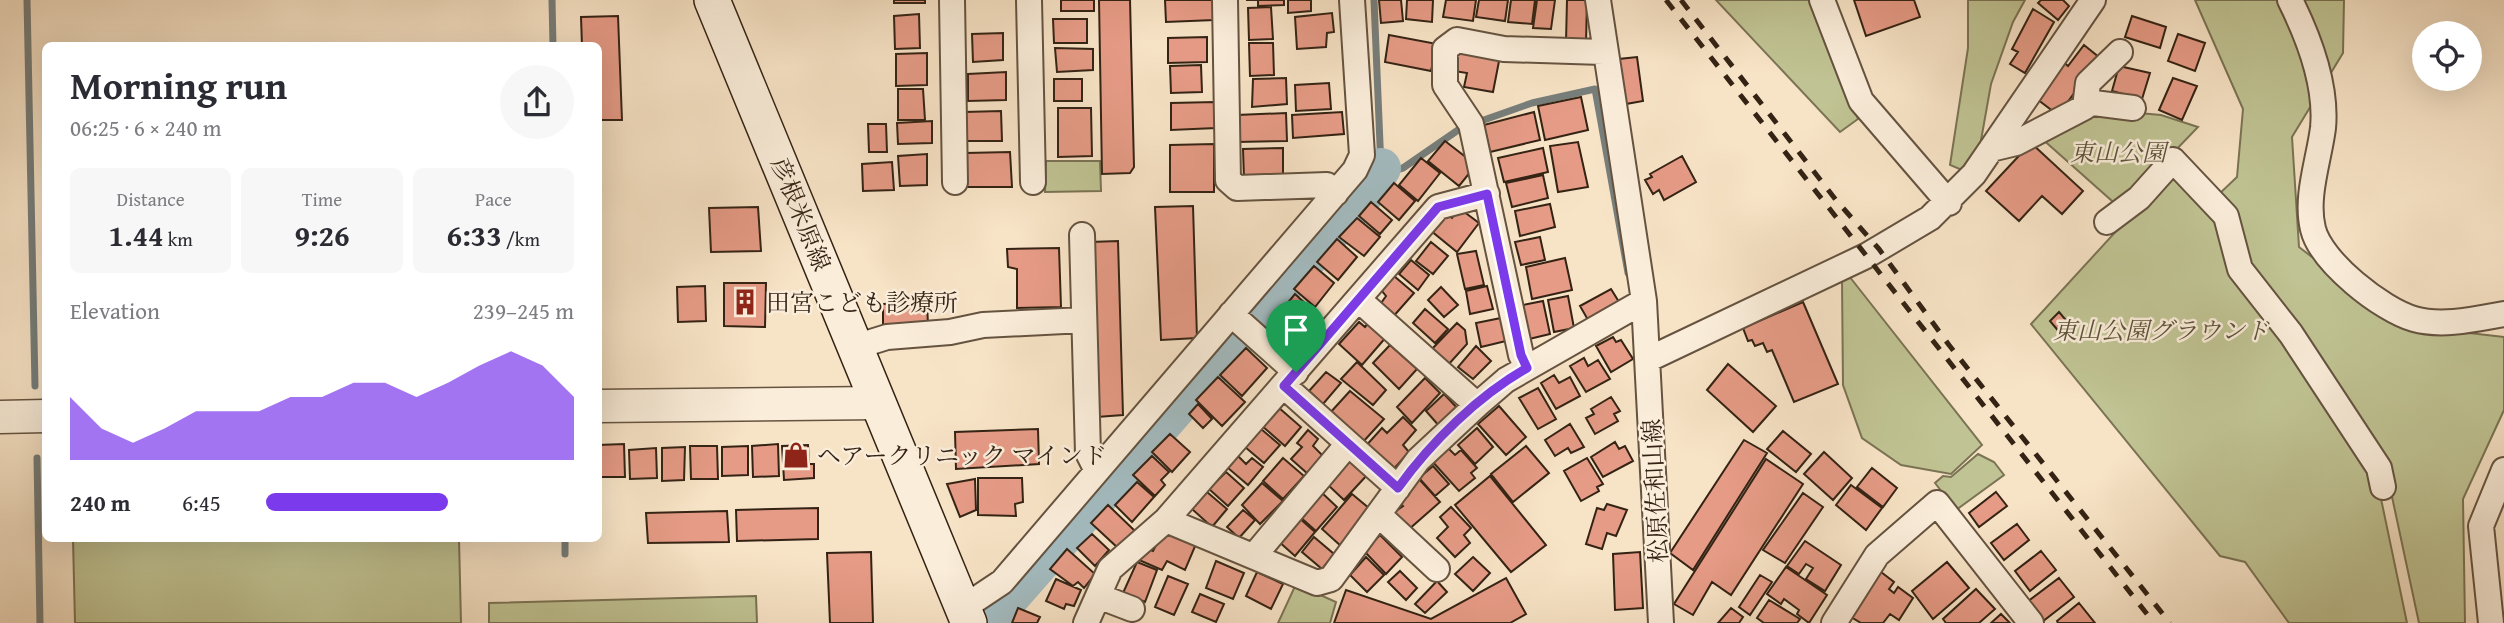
<!DOCTYPE html>
<html lang="en">
<head>
<meta charset="utf-8">
<style>
  body { margin:0; font-family:"Gentium Book Plus","Noto Serif JP",serif; background:#f7f7f7; color:#2b2b33; height:100vh; display:flex; flex-direction:column; font-size:26px; white-space:nowrap }
  * { box-sizing:border-box; margin:0 }
  p { font-size:23px; color:#7c7c81 }
  .icon { flex:none; width:38px; height:38px; fill:none; stroke:currentColor; stroke-width:2; stroke-linecap:round; stroke-linejoin:round }
  .map { position:relative; flex:1; overflow:hidden }
  .panel { position:absolute; left:42px; top:42px; width:560px; height:500px; display:flex; flex-direction:column; background:#fff; border-radius:10px; box-shadow:0 7px 28px #0002 }
  .panel>* { flex:none }
  .tools { position:absolute; left:2412px; top:21px; display:grid; gap:14px }
  .tools a { display:grid; place-items:center; width:70px; height:70px; border-radius:50%; background:#fff; box-shadow:0 7px 28px #0002; font-size:35px }
  .pin { position:absolute; display:grid; place-items:center; width:60px; height:60px; color:#fff; margin:-72px -30px; border-radius:50% 50% 50% 0; rotate:-45deg; box-shadow:0 0 7px #0007 }
  .pin .icon { rotate:45deg }
  .round { display:grid; place-items:center; flex:none; width:74px; height:74px; border-radius:37px; background:#f7f7f7 }
  .headline { display:flex; align-items:center; justify-content:space-between; height:119px; padding:0 28px }
  h1 { font-size:38px; font-weight:600; line-height:52px }
  .metrics { display:grid; grid-template-columns:repeat(3,1fr); gap:10px; height:119px; padding:7px 28px }
  .metrics div { display:grid; align-content:center; border-radius:10px; background:#f7f7f7; text-align:center }
  .metrics b { font-size:30px; font-weight:600 }
  .metrics small { font-size:19px; font-weight:400 }
  .metrics p { font-size:19px }
  .chart { height:196px; padding:14px 28px }
  .chart p { display:flex; justify-content:space-between }
  .chart svg { width:100%; height:126px; margin-top:7px; fill:#7c3aed; opacity:.7 }
  ul { padding:0 28px; list-style:none; font-size:23px }
  li { display:grid; grid-template-columns:112px 84px 1fr; align-items:center; height:52px }
  li i { height:18px; border-radius:9px; background:#7c3aed }
  .map>svg:first-child { display:block }
  .green { fill:#c0c393; stroke:#7a7354; stroke-width:2 }
  .lines { fill:none; stroke-linecap:round; stroke-linejoin:round }
  .stream { stroke:#777e7b; stroke-width:7 }
  .river { stroke:#a3bbc0; stroke-width:40 }
  .building { fill:#e69b86; stroke:#342314; stroke-width:2 }
  .minor-casing { stroke:#655340; stroke-width:28 }
  .tertiary-casing { stroke:#655340; stroke-width:35 }
  .secondary-casing { stroke:#342314; stroke-width:38 }
  .minor { stroke:#faedda; stroke-width:24 }
  .tertiary { stroke:#faedda; stroke-width:32 }
  .secondary { stroke:#faedda; stroke-width:35 }
  .rail { stroke:#342314; stroke-width:5; stroke-dasharray:12 12; stroke-linecap:butt }
  .route-casing { stroke:#fff; stroke-width:14 }
  .route { stroke:#7c3aed; stroke-width:9 }
  .labels { text-anchor:middle; dominant-baseline:central; stroke-width:5; stroke-linejoin:round; paint-order:stroke }
  .park-label { font-size:24px; font-style:italic; fill:#5e533a; stroke:#faedda }
  .street-label { font-size:24px; fill:#342314; stroke:#faedda }
  .poi-label { font-size:24px; fill:#342314; stroke:#faedda; text-anchor:start }
</style>
</head>
<body>
<div class="map">
<svg width="2504" height="623" viewBox="0 0 2504 623">
  <rect width="100%" height="100%" fill="#f7e3c6"/>
  <filter id="stains"><feTurbulence type="fractalNoise" baseFrequency=".00286" numOctaves="4"/><feColorMatrix values="0 0 0 0 .2 0 0 0 0 .09 0 0 0 0 .02 0 0 0 .5 -.17"/></filter>
  <radialGradient id="worn" r=".72"><stop offset=".6" stop-color="#630" stop-opacity="0"/><stop offset="1" stop-color="#630" stop-opacity=".3"/></radialGradient>
  <path class="green" d="M 1716,0 L 1812,0 L 1858,119 L 1840,132 Z
    M 1968,0 L 2025,0 L 2013,22 L 1991,84 L 1980,146 L 1962,170 L 1950,165 L 1968,48 Z
    M 2195,0 L 2344,0 L 2343,53 L 2292,137 L 2299,247 L 2400,325 L 2504,337 L 2504,410 L 2463,499 L 2465,623 L 2419,623 L 2385,464 L 2245,268 L 2217,196 L 2237,177 L 2243,109 Z
    M 2094,109 L 2161,115 L 2198,127 L 2120,208 L 2040,137 Z
    M 1046,161 L 1100,161 L 1101,191 L 1045,192 Z
    M 2175,167 L 2209,202 L 2375,470 L 2407,623 L 2289,623 L 2245,562 L 2220,556 L 2031,324 Z
    M 1849,276 L 1982,445 L 1951,474 L 1901,465 L 1862,438 L 1843,385 L 1842,280 Z
    M 1978,454 L 1994,462 L 2004,475 L 1956,510 L 1935,483 L 1943,476 L 1951,477 Z
    M 73,539 L 459,539 L 461,623 L 75,623 Z
    M 1296,584 L 1336,602 L 1330,623 L 1278,623 Z
    M 756,596 L 757,623 L 489,623 L 489,603 Z"/>
  <g class="lines">
    <path class="stream" d="M 27,0 L 35,386
      M 552,0 L 553,46
      M 1374,0 L 1381,168 L 1392,171 L 1403,168 L 1461,128
      M 1481,121 L 1532,103 L 1595,89 L 1628,273
      M 37,458 L 40,623
      M 565,539 L 565,554"/>
    <path class="river" d="M 1000,608 L 1369,188 L 1381,168"/>
  </g>
  <path class="building" d="M 894,0 L 925,0 L 925,3 L 894,3 Z
    M 1061,0 L 1094,0 L 1094,11 L 1061,11 Z
    M 1099,0 L 1130,0 L 1134,167 L 1130,173 L 1102,174 Z
    M 1165,0 L 1213,0 L 1214,20 L 1166,22 Z
    M 1246,0 L 1284,0 L 1284,5 L 1258,6 L 1258,0 Z
    M 1288,0 L 1311,0 L 1311,11 L 1288,13 Z
    M 1379,0 L 1401,0 L 1403,21 L 1381,23 Z
    M 1407,0 L 1433,0 L 1432,22 L 1406,19 Z
    M 1446,0 L 1476,0 L 1473,21 L 1443,17 Z
    M 1479,0 L 1508,0 L 1505,21 L 1476,17 Z
    M 1511,0 L 1535,0 L 1532,24 L 1508,22 Z
    M 1537,0 L 1555,0 L 1551,29 L 1533,28 Z
    M 1567,0 L 1587,0 L 1586,43 L 1566,42 Z
    M 1854,0 L 1914,0 L 1920,17 L 1866,36 Z
    M 2041,0 L 2063,0 L 2069,6 L 2058,20 L 2038,3 Z
    M 1271,7 L 1273,39 L 1249,40 L 1248,8 Z
    M 2033,9 L 2054,22 L 2025,73 L 2010,64 L 2018,52 L 2012,49 Z
    M 1332,13 L 1334,32 L 1327,33 L 1326,47 L 1297,49 L 1295,17 Z
    M 919,14 L 920,48 L 895,49 L 894,16 Z
    M 618,16 L 622,120 L 598,120 L 598,46 L 582,46 L 581,17 Z
    M 2132,16 L 2166,27 L 2160,48 L 2125,37 Z
    M 1053,19 L 1087,19 L 1087,43 L 1054,43 Z
    M 1003,33 L 1003,60 L 973,62 L 972,34 Z
    M 2178,34 L 2205,43 L 2195,71 L 2168,61 Z
    M 1389,35 L 1437,44 L 1431,71 L 1385,62 Z
    M 1207,37 L 1207,62 L 1168,63 L 1168,38 Z
    M 1249,43 L 1273,43 L 1274,75 L 1250,76 Z
    M 2084,45 L 2100,58 L 2058,115 L 2033,96 L 2060,59 L 2068,66 Z
    M 1055,48 L 1093,49 L 1093,70 L 1057,72 Z
    M 1457,50 L 1500,56 L 1493,92 L 1464,87 L 1467,73 L 1454,71 Z
    M 927,53 L 927,85 L 896,86 L 896,54 Z
    M 1637,57 L 1643,101 L 1626,104 L 1619,59 Z
    M 1201,65 L 1202,92 L 1171,93 L 1170,66 Z
    M 2119,66 L 2150,73 L 2142,99 L 2112,91 Z
    M 1006,72 L 1006,100 L 968,101 L 968,74 Z
    M 1286,78 L 1287,104 L 1252,107 L 1253,79 Z
    M 2173,78 L 2197,86 L 2182,120 L 2159,110 Z
    M 1054,79 L 1082,79 L 1082,101 L 1054,101 Z
    M 1329,83 L 1331,109 L 1296,111 L 1295,85 Z
    M 898,89 L 923,89 L 925,120 L 898,120 Z
    M 1581,97 L 1588,130 L 1545,140 L 1538,106 Z
    M 1215,102 L 1216,128 L 1171,130 L 1171,103 Z
    M 1058,108 L 1091,108 L 1092,156 L 1058,157 Z
    M 1001,111 L 1002,141 L 966,141 L 964,112 Z
    M 1342,112 L 1344,134 L 1293,138 L 1292,115 Z
    M 1534,112 L 1540,140 L 1490,152 L 1484,125 Z
    M 1286,113 L 1287,141 L 1237,142 L 1237,115 Z
    M 932,121 L 932,143 L 898,144 L 897,123 Z
    M 868,124 L 886,124 L 887,152 L 869,152 Z
    M 1445,141 L 1476,165 L 1459,186 L 1428,161 Z
    M 1578,142 L 1588,187 L 1558,192 L 1550,146 Z
    M 2031,143 L 2083,191 L 2062,214 L 2042,196 L 2019,221 L 1986,191 Z
    M 1214,144 L 1214,192 L 1170,192 L 1170,145 Z
    M 1283,148 L 1283,179 L 1244,178 L 1243,149 Z
    M 1543,148 L 1548,172 L 1504,182 L 1498,158 Z
    M 1010,152 L 1012,187 L 966,187 L 966,153 Z
    M 927,154 L 927,185 L 900,186 L 898,156 Z
    M 1682,156 L 1696,182 L 1664,200 L 1659,190 L 1653,194 L 1645,180 L 1652,177 L 1650,174 Z
    M 1421,158 L 1440,173 L 1418,201 L 1399,185 Z
    M 892,162 L 894,190 L 863,191 L 862,164 Z
    M 1543,175 L 1548,198 L 1512,207 L 1506,183 Z
    M 1394,183 L 1415,201 L 1399,220 L 1378,202 Z
    M 1371,202 L 1392,220 L 1380,234 L 1359,216 Z
    M 1550,204 L 1555,227 L 1520,236 L 1515,211 Z
    M 1193,206 L 1197,338 L 1161,340 L 1155,207 Z
    M 758,207 L 761,251 L 711,252 L 709,208 Z
    M 1459,208 L 1479,223 L 1457,252 L 1430,230 L 1443,212 L 1452,218 Z
    M 1357,218 L 1380,237 L 1364,256 L 1339,237 Z
    M 1540,237 L 1545,260 L 1521,265 L 1515,242 Z
    M 1337,239 L 1357,257 L 1338,280 L 1317,262 Z
    M 1118,241 L 1123,415 L 1097,417 L 1090,242 Z
    M 1431,242 L 1448,256 L 1433,274 L 1416,261 Z
    M 1059,248 L 1061,307 L 1017,308 L 1017,269 L 1008,267 L 1007,249 Z
    M 1476,251 L 1484,285 L 1465,289 L 1457,254 Z
    M 1565,258 L 1572,290 L 1532,299 L 1526,267 Z
    M 1411,260 L 1429,275 L 1418,290 L 1399,274 Z
    M 1314,266 L 1334,283 L 1315,307 L 1294,289 Z
    M 1394,276 L 1414,293 L 1392,318 L 1379,306 L 1386,296 L 1382,291 Z
    M 724,283 L 766,283 L 765,327 L 724,326 Z
    M 705,286 L 706,321 L 678,322 L 677,287 Z
    M 1487,286 L 1493,309 L 1470,314 L 1466,291 Z
    M 1441,287 L 1458,305 L 1444,317 L 1428,300 Z
    M 1611,289 L 1619,302 L 1588,320 L 1580,306 Z
    M 1295,294 L 1319,316 L 1295,342 L 1300,346 L 1291,358 L 1263,333 Z
    M 1568,296 L 1574,328 L 1554,332 L 1548,300 Z
    M 1543,301 L 1550,334 L 1525,340 L 1518,306 Z
    M 1803,302 L 1838,384 L 1794,402 L 1772,350 L 1767,352 L 1763,343 L 1755,346 L 1752,340 L 1748,341 L 1743,328 Z
    M 927,303 L 928,325 L 883,328 L 883,304 Z
    M 1425,309 L 1448,329 L 1435,343 L 1413,323 Z
    M 2059,312 L 2071,326 L 2061,334 L 2050,321 Z
    M 1501,318 L 1506,341 L 1481,347 L 1476,323 Z
    M 1370,321 L 1387,336 L 1362,365 L 1339,344 L 1359,322 L 1365,327 Z
    M 1457,323 L 1465,330 L 1467,344 L 1448,365 L 1431,350 Z
    M 1613,337 L 1616,342 L 1621,340 L 1633,359 L 1611,372 L 1596,346 Z
    M 1390,345 L 1417,369 L 1399,389 L 1373,363 Z
    M 1476,346 L 1491,361 L 1473,379 L 1458,367 Z
    M 1246,348 L 1267,368 L 1242,396 L 1220,375 Z
    M 1584,358 L 1588,366 L 1598,360 L 1610,379 L 1586,392 L 1570,366 Z
    M 1357,362 L 1386,390 L 1373,405 L 1341,379 Z
    M 1728,364 L 1776,406 L 1753,432 L 1707,390 Z
    M 1326,372 L 1341,383 L 1323,404 L 1309,391 Z
    M 1554,375 L 1559,383 L 1570,377 L 1580,396 L 1556,409 L 1541,383 Z
    M 1218,377 L 1245,402 L 1222,426 L 1196,400 Z
    M 1425,378 L 1440,393 L 1412,423 L 1397,407 Z
    M 1538,388 L 1556,419 L 1538,429 L 1519,398 Z
    M 1350,391 L 1384,419 L 1362,443 L 1329,414 Z
    M 1444,394 L 1459,410 L 1440,427 L 1426,411 Z
    M 1611,397 L 1620,411 L 1614,414 L 1618,421 L 1595,434 L 1586,418 L 1594,414 L 1591,409 Z
    M 1198,404 L 1212,419 L 1203,428 L 1189,414 Z
    M 1499,406 L 1526,437 L 1506,455 L 1478,424 Z
    M 1278,407 L 1301,427 L 1285,446 L 1261,425 Z
    M 1403,417 L 1416,430 L 1403,445 L 1409,452 L 1391,472 L 1364,448 L 1382,428 L 1387,433 Z
    M 1570,424 L 1584,447 L 1571,453 L 1568,448 L 1555,456 L 1545,440 Z
    M 1477,428 L 1493,447 L 1475,464 L 1458,445 Z
    M 1038,429 L 1039,464 L 956,469 L 955,432 Z
    M 1261,429 L 1280,445 L 1264,463 L 1245,447 Z
    M 1308,430 L 1318,439 L 1313,446 L 1324,457 L 1308,474 L 1291,459 L 1302,447 L 1297,443 Z
    M 1783,431 L 1811,454 L 1796,472 L 1767,449 Z
    M 1170,434 L 1190,452 L 1172,472 L 1152,452 Z
    M 1744,440 L 1767,453 L 1693,570 L 1670,553 Z
    M 1615,442 L 1619,449 L 1625,446 L 1633,461 L 1603,477 L 1591,457 Z
    M 624,444 L 625,477 L 599,477 L 598,445 Z
    M 778,444 L 779,476 L 753,477 L 752,446 Z
    M 808,445 L 809,464 L 814,464 L 814,478 L 784,480 L 782,446 Z
    M 690,446 L 717,446 L 718,479 L 691,479 Z
    M 748,446 L 748,475 L 722,476 L 722,447 Z
    M 1446,446 L 1455,455 L 1461,450 L 1477,468 L 1471,473 L 1475,478 L 1459,491 L 1431,460 Z
    M 1526,446 L 1549,473 L 1513,502 L 1491,474 Z
    M 685,447 L 684,480 L 662,481 L 662,448 Z
    M 656,448 L 657,478 L 630,479 L 629,450 Z
    M 1824,452 L 1852,478 L 1833,500 L 1804,474 Z
    M 1152,456 L 1169,472 L 1161,480 L 1165,485 L 1155,496 L 1133,475 Z
    M 1238,456 L 1246,464 L 1252,458 L 1263,467 L 1248,485 L 1228,468 Z
    M 1283,458 L 1304,476 L 1283,499 L 1263,481 Z
    M 1587,458 L 1603,484 L 1597,487 L 1599,491 L 1581,501 L 1564,471 Z
    M 1350,459 L 1368,474 L 1344,500 L 1327,484 Z
    M 1766,459 L 1803,484 L 1731,595 L 1712,582 L 1693,615 L 1674,604 Z
    M 1433,466 L 1449,484 L 1435,496 L 1419,478 Z
    M 1872,468 L 1897,488 L 1883,507 L 1857,487 Z
    M 1226,472 L 1244,488 L 1228,506 L 1209,489 Z
    M 1490,476 L 1546,545 L 1511,572 L 1455,505 Z
    M 978,478 L 1022,478 L 1023,502 L 1015,504 L 1016,516 L 978,515 Z
    M 975,479 L 976,510 L 960,517 L 947,484 Z
    M 1419,479 L 1440,502 L 1408,530 L 1393,513 L 1403,506 L 1398,501 Z
    M 1137,482 L 1154,497 L 1132,522 L 1115,505 Z
    M 1262,483 L 1283,501 L 1260,524 L 1242,505 Z
    M 1851,485 L 1882,508 L 1866,530 L 1836,505 Z
    M 1320,491 L 1337,507 L 1316,531 L 1299,516 Z
    M 1207,492 L 1227,509 L 1212,527 L 1192,509 Z
    M 1996,492 L 2007,506 L 1979,527 L 1969,513 Z
    M 1803,493 L 1823,507 L 1785,563 L 1763,550 Z
    M 1352,494 L 1370,509 L 1342,547 L 1322,529 Z
    M 1607,504 L 1627,510 L 1616,536 L 1607,533 L 1602,549 L 1586,544 L 1597,508 L 1604,510 Z
    M 1108,505 L 1135,531 L 1118,548 L 1091,523 Z
    M 1451,507 L 1471,528 L 1464,535 L 1470,543 L 1455,557 L 1437,538 L 1448,527 L 1440,517 Z
    M 818,508 L 818,539 L 737,541 L 736,510 Z
    M 1243,510 L 1255,520 L 1239,538 L 1227,527 Z
    M 727,511 L 729,542 L 648,543 L 646,513 Z
    M 1298,517 L 1315,532 L 1295,556 L 1277,540 Z
    M 2017,524 L 2029,540 L 2004,560 L 1991,543 Z
    M 1164,530 L 1196,544 L 1185,570 L 1167,561 L 1162,570 L 1139,560 L 1145,548 L 1153,551 Z
    M 1092,534 L 1109,550 L 1095,566 L 1077,548 Z
    M 1380,535 L 1402,557 L 1386,574 L 1364,551 Z
    M 1314,537 L 1334,554 L 1322,569 L 1302,552 Z
    M 1805,541 L 1841,565 L 1825,591 L 1806,579 L 1813,568 L 1806,564 L 1799,574 L 1787,566 Z
    M 1067,549 L 1095,574 L 1084,588 L 1078,582 L 1073,586 L 1050,569 Z
    M 2041,551 L 2056,570 L 2030,591 L 2015,571 Z
    M 871,552 L 873,623 L 830,623 L 827,553 Z
    M 1640,552 L 1643,608 L 1615,610 L 1613,554 Z
    M 1366,557 L 1384,575 L 1367,592 L 1350,575 Z
    M 1473,557 L 1490,573 L 1473,591 L 1455,574 Z
    M 1216,561 L 1244,573 L 1233,599 L 1206,588 Z
    M 1137,562 L 1157,570 L 1145,602 L 1123,593 Z
    M 1947,562 L 1969,588 L 1933,619 L 1912,591 Z
    M 1786,567 L 1827,595 L 1809,623 L 1797,614 L 1799,610 L 1784,599 L 1781,604 L 1767,594 Z
    M 1400,571 L 1417,588 L 1406,600 L 1388,582 Z
    M 1257,572 L 1283,584 L 1271,609 L 1246,596 Z
    M 1881,572 L 1894,582 L 1889,589 L 1894,593 L 1898,587 L 1913,598 L 1899,620 L 1890,614 L 1883,623 L 1861,623 L 1851,617 Z
    M 1760,575 L 1772,582 L 1750,615 L 1739,607 Z
    M 1168,576 L 1188,584 L 1174,615 L 1155,607 Z
    M 1506,578 L 1526,614 L 1510,623 L 1334,623 L 1346,590 L 1431,619 Z
    M 2059,578 L 2074,597 L 2042,622 L 2027,602 Z
    M 1056,579 L 1081,590 L 1074,606 L 1066,604 L 1064,609 L 1046,601 Z
    M 1437,581 L 1447,592 L 1425,613 L 1415,604 Z
    M 1976,589 L 1995,609 L 1979,623 L 1946,623 L 1943,619 Z
    M 1200,594 L 1224,604 L 1216,622 L 1192,612 Z
    M 1769,600 L 1800,619 L 1797,623 L 1764,623 L 1757,618 Z
    M 2079,603 L 2095,623 L 2058,623 L 2057,621 Z
    M 1018,608 L 1040,617 L 1037,623 L 1012,623 Z
    M 1731,608 L 1743,617 L 1739,623 L 1718,623 Z
    M 2001,614 L 2010,623 L 1991,623 Z"/>
  <g class="lines">
    <g class="minor-casing">
      <path id="minor" d="M 952,0 L 955,182
        M 1029,0 L 1033,182
        M 1225,0 L 1228,180 L 1237,188 L 1327,185 L 1336,193
        M 1598,0 L 1644,301 L 1661,623
        M 1822,0 L 1861,101 L 1949,203
        M 2290,0 C 2309,38 2327,86 2323,128 C 2319,160 2305,197 2313,229 C 2321,262 2382,310 2414,319 C 2442,327 2476,319 2504,314
        M 2086,102 L 2133,108
        M 1991,149 L 2016,143 L 2085,107 L 2088,83 L 2120,52
        M 2107,222 L 2139,198 L 2173,160 L 2226,216 L 2240,269 L 2291,334 L 2379,468 L 2383,487
        M 1082,235 L 1088,453 L 1096,469
        M 1359,300 L 1477,405
        M 1231,314 L 1296,372
        M 855,347 L 887,337 L 950,332 L 983,325 L 1084,320
        M 1649,359 L 1866,256 L 1930,218 L 1974,174 L 2093,0
        M 1527,367 L 1521,355 L 1471,124 L 1445,85 L 1445,49 L 1457,40 L 1504,49 L 1603,52
        M 1284,386 L 1398,488
        M 1379,515 L 1437,569
        M 1166,520 L 1317,583 L 1331,579 L 1418,460 L 1477,405 L 1506,380 L 1644,301
        M 1254,556 L 1347,445
        M 1098,596 L 1132,609
        M 963,608 L 1002,582 L 1355,170 L 1362,155 L 1352,0
        M 1086,623 L 1110,569 L 1166,520 L 1438,207 L 1487,194
        M 1834,623 L 1877,555 L 1937,503 L 2031,623
        M 2491,623 L 2481,526 L 2504,470"/>
    </g>
    <g class="tertiary-casing">
      <path id="tertiary" d="M 598,406 L 879,403
        M 0,417 L 46,416"/>
    </g>
    <g class="secondary-casing">
      <path id="secondary" d="M 712,0 L 969,623"/>
    </g>
    <use href="#minor" class="minor"/>
    <use href="#tertiary" class="tertiary"/>
    <use href="#secondary" class="secondary"/>
    <path class="rail" d="M 1666,0 L 2154,623
      M 1681,0 L 1836,200 L 1879,249 L 1949,345 L 2170,623"/>
  </g>
  <g class="lines">
    <g class="route-casing">
      <path id="route" d="M 1487,194 L 1521,355 L 1527,368 C 1478,396 1431,442 1398,488 L 1284,386 L 1438,207 Z"/>
    </g>
    <use href="#route" class="route"/>
  </g>
  <defs>
    <g id="building-bare" transform="scale(2.1)"><path d="M-4-6H4V6H1V3H-1V6H-4ZM-2.5-4.3h1.7v1.8h-1.7ZM.8-4.3h1.7v1.8H.8ZM-2.5-1h1.7V.8h-1.7ZM.8-1h1.7V.8H.8Z" fill="#8f2418" stroke="#faedda" stroke-width="2.5" paint-order="stroke"/></g>
    <g id="shop-bare" transform="scale(2.1)"><path d="M-5-2.5h2.3a2.7 3.5 0 0 1 5.4 0H5L5.5 6h-11ZM-1.5-2.5h3a1.5 2.3 0 0 0-3 0Z" fill="#8f2418" stroke="#faedda" stroke-width="2.5" paint-order="stroke"/></g>
  </defs>
  <g fill-rule="evenodd">
    <use href="#building-bare" x="745" y="302"/>
    <use href="#shop-bare" x="796" y="455"/>
  </g>
  <g class="labels">
    <g class="park-label">
      <text x="2118" y="152">東山公園</text>
      <text x="2161" y="330">東山公園グラウンド</text>
    </g>
    <g class="street-label">
      <text transform="translate(801 214) rotate(68)">彦根米原線</text>
      <text transform="translate(1655 491) rotate(-93)">松原佐和山線</text>
    </g>
    <g class="poi-label">
      <text x="766" y="302">田宮こども診療所</text>
      <text x="817" y="455">ヘアークリニック マインド</text>
    </g>
  </g>
  <rect width="100%" height="100%" filter="url(#stains)"/>
  <rect width="100%" height="100%" fill="url(#worn)"/>
</svg>
<div class="tools">
<a><svg class="icon" aria-label="locate" viewBox="0 0 24 24"><circle cx="12" cy="12" r="6"/><path d="M12 2v4M12 18v4M2 12h4M18 12h4"/></svg></a>
</div>
<div class="pin" style="left:1296px;top:372px;background:#1e9e55"><svg class="icon" aria-label="arrive" viewBox="0 0 24 24"><path d="M6 21V4h12l-3 4 3 4H6"/></svg></div>
<section class="panel">
<div class="headline"><div><h1>Morning run</h1><p>06:25 · 6 × 240 m</p></div><a class="round"><svg class="icon" aria-label="share" viewBox="0 0 24 24"><path d="M12 15V3M7 8l5-5 5 5M5 13v7h14v-7"/></svg></a></div>
<div class="metrics">
<div><p>Distance</p><b>1.44<small> km</small></b></div>
<div><p>Time</p><b>9:26</b></div>
<div><p>Pace</p><b>6:33<small> /km</small></b></div>
</div>
<div class="chart"><p><span>Elevation</span>239–245 m</p>
<svg viewBox="0 0 160 44" preserveAspectRatio="none"><path d="M0 44V22L10 33L20 38L30 33L40 27L50 27L60 27L70 22L80 22L90 17L100 17L110 22L120 17L130 11L140 6L150 11L160 22V44z"/></svg>
</div>
<ul>
<li><b>240 m</b>6:45<i style="width:59%"></i></li>
</ul>
</section>
</div>
</body>
</html>
